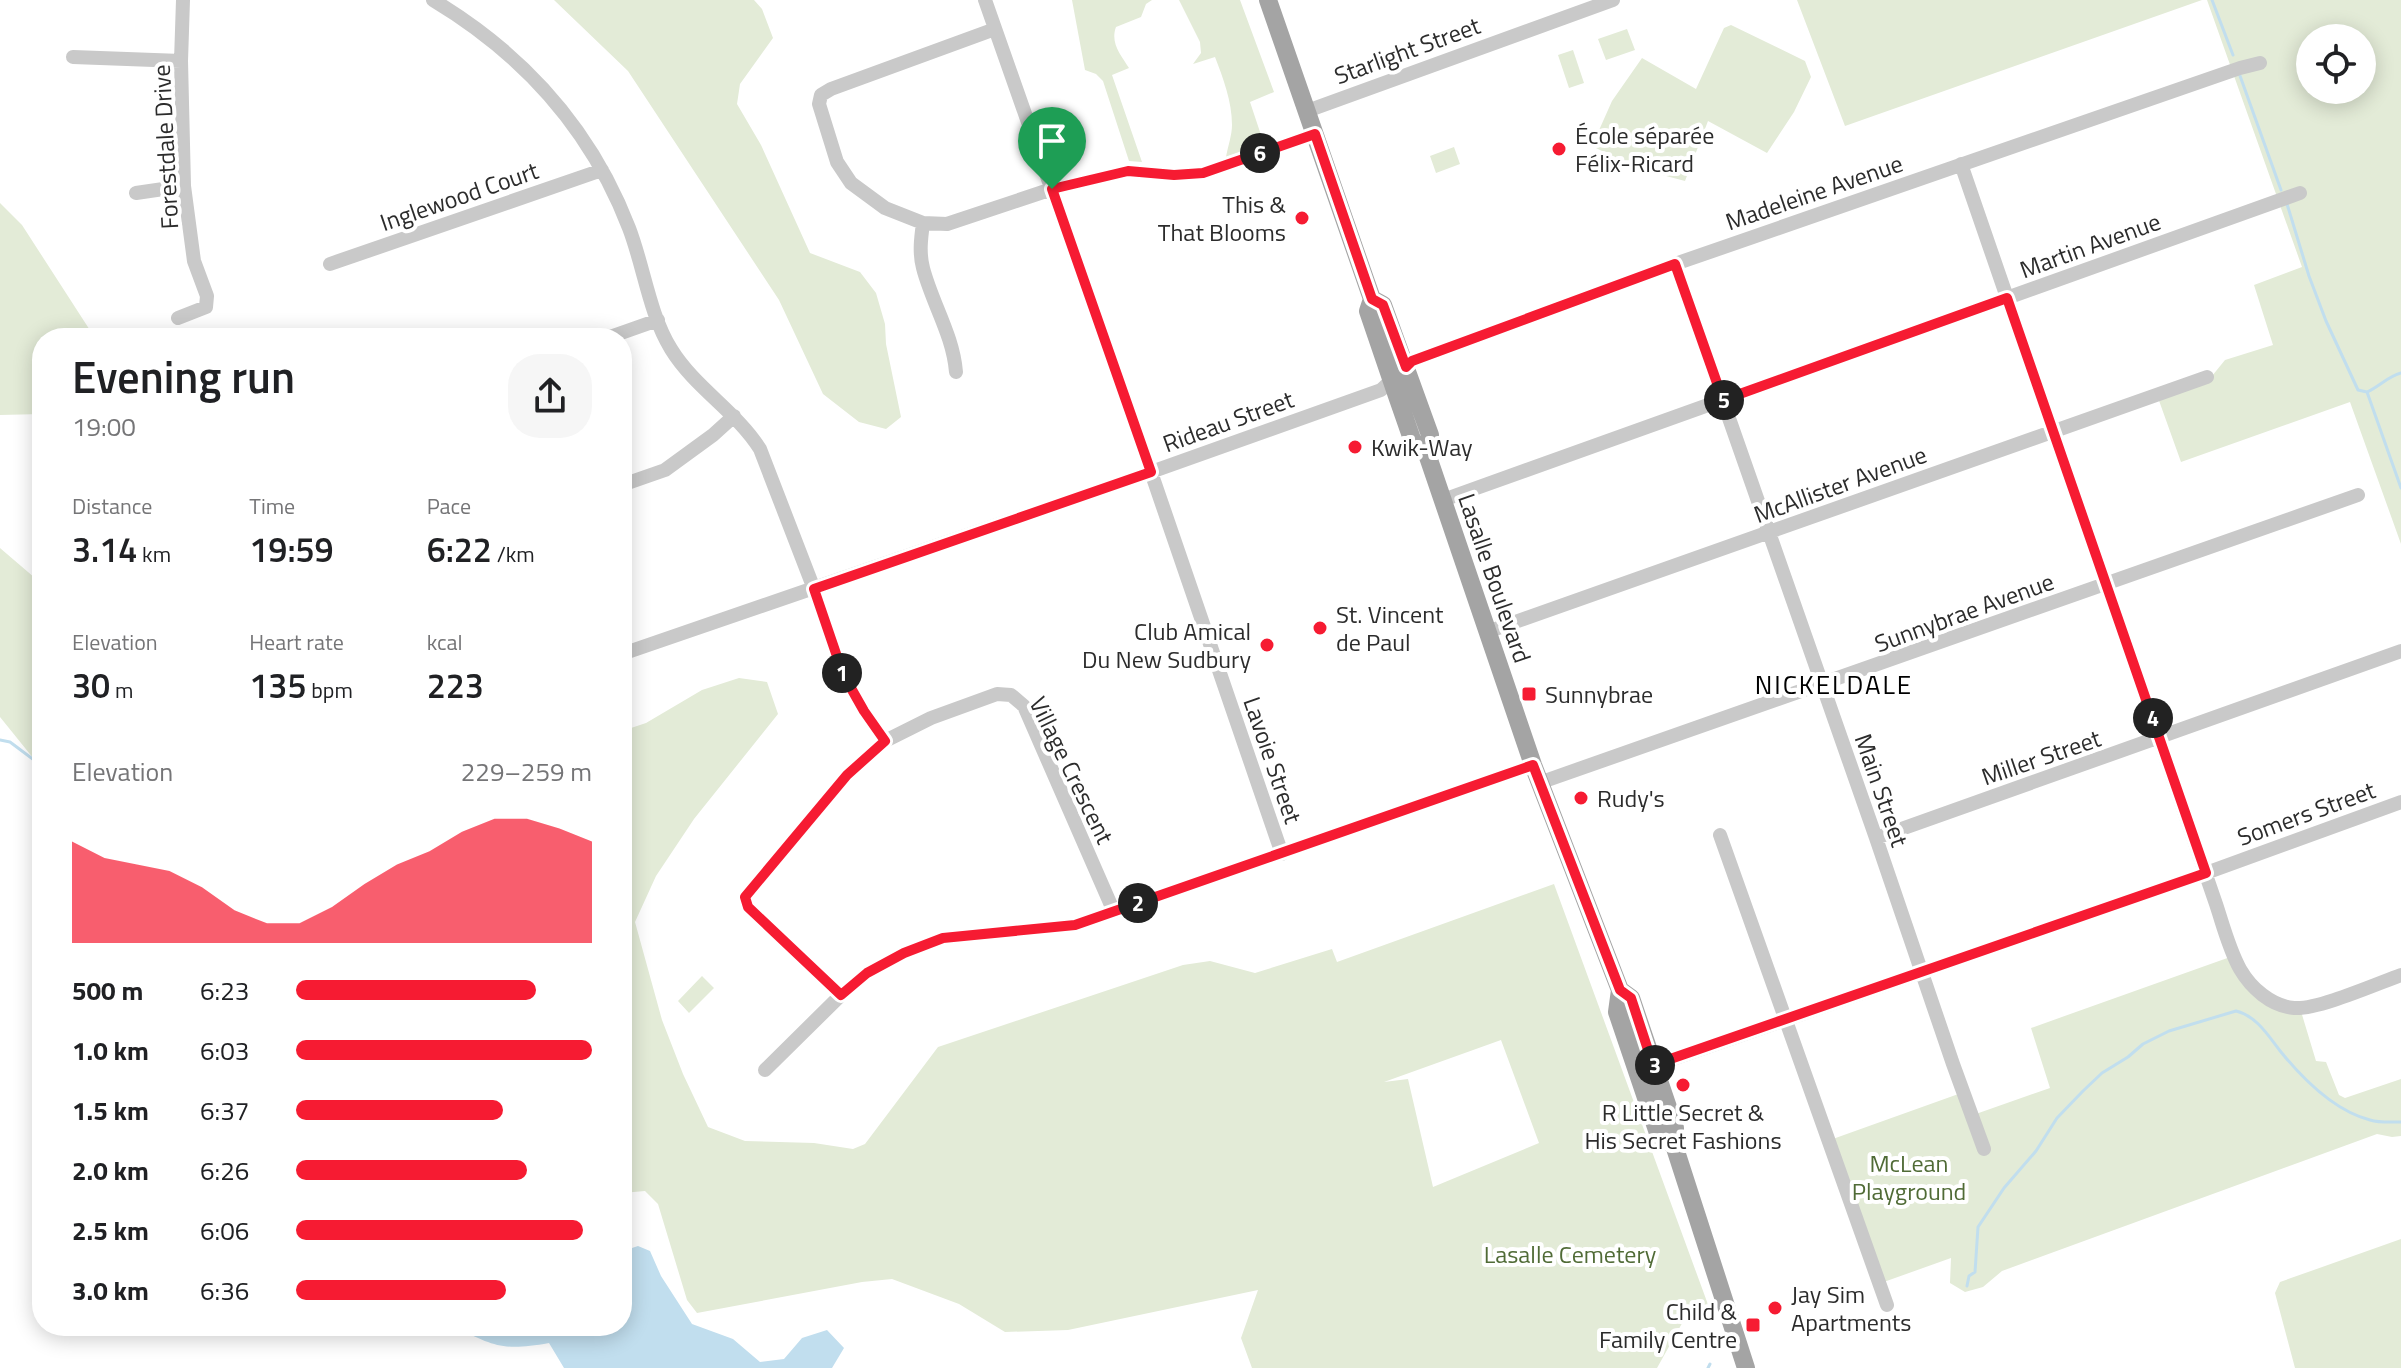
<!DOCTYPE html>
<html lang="en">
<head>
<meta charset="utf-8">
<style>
  body { margin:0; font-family:"Titillium Web",sans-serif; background:#f6f6f6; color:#202124; height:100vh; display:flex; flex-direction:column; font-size:30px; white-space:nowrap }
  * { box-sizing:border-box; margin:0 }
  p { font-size:26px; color:#757577 }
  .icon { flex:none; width:44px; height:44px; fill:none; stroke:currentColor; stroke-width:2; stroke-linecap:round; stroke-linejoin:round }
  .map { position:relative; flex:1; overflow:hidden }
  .details { position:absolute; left:32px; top:328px; width:600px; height:1008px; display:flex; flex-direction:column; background:#fff; border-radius:32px; box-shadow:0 4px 20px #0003 }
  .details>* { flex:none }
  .tools { position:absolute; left:2296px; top:24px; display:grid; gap:16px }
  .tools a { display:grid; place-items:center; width:80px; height:80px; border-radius:50%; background:#fff; box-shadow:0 4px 20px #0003; font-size:40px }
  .pin { position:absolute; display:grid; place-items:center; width:68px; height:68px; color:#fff; margin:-82px -34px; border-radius:50% 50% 50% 0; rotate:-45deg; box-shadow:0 0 8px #0007 }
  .pin .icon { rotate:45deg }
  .km { position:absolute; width:40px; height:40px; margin:-20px; border-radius:50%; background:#222; color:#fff; font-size:22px; line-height:40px; text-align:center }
  .round { display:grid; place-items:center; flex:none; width:84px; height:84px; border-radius:32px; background:#f6f6f6 }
  .head { display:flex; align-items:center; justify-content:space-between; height:136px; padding:0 40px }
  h1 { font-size:44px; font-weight:600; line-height:60px }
  .stats { display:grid; grid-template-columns:repeat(3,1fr); gap:12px; height:136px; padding:8px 40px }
  .stats div { display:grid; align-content:center }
  .stats b { font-size:34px; font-weight:600 }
  .stats small { font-size:22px; font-weight:400 }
  .stats p { font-size:22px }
  .chart { height:224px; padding:16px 40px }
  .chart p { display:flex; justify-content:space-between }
  .chart svg { width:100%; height:144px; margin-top:8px; fill:#f61b32; opacity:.7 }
  ul { padding:0 40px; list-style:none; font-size:26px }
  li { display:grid; grid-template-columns:128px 96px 1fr; align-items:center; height:60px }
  li i { height:20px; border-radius:10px; background:#f61b32 }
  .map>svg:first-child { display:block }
  .green { fill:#e3ebd7; fill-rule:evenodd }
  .water { fill:#c1deee }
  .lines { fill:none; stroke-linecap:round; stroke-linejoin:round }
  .stream { stroke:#c1deee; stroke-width:3 }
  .minor { stroke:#c9c9c9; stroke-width:14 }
  .major { stroke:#a4a4a4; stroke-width:18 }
  .route-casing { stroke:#fff; stroke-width:16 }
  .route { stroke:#f61b32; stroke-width:10 }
  .poi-dot { fill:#f61b32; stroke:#fff; stroke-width:3 }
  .labels { text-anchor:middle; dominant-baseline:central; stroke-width:8; stroke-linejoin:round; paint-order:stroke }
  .street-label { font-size:24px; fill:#2c2c2c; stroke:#fff }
  .poi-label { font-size:24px; fill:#2c2c2c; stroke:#fff; text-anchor:start }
  .park-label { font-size:24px; fill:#506b36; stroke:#fff }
  .neighbourhood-label { font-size:26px; letter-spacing:2px; fill:#000; stroke:#fff }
</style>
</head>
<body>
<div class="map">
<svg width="2401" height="1368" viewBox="0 0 2401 1368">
  <rect width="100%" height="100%" fill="#fff"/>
  <path class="green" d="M 554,0 L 754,0 L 762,9 L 773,38 L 740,84 L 737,104 L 761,145 L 810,253 L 860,272 L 876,293 L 885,324 L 886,344 L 901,417 L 886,429 L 859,422 L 823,394 L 779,300 L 628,71 Z
    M 1072,0 L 1152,0 L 1146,4 L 1141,17 L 1116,27 C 1110,43 1121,55 1129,68 L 1112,75 L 1142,162 L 1129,161 L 1103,81 L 1096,74 L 1085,70 Z
    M 1179,0 L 1240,0 L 1274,92 L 1250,102 L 1264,144 L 1226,157 C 1228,146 1232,135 1232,125 C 1232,101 1223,78 1215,57 L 1193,64 L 1201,53 L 1200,42 Z
    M 1797,0 L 2202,0 L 1845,126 Z
    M 2207,0 L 2401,0 L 2401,544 L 2350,402 L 2181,462 L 2157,395 L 2212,376 L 2225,360 L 2273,345 L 2254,285 L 2302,267 ZM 2310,38 L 2362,38 L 2362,90 L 2310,90 Z
    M 1731,25 L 1805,61 L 1811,77 L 1794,112 L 1767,153 L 1708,121 L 1685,181 L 1636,168 L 1592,146 L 1612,101 L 1642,58 L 1696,89 L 1724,28 Z
    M 1627,29 L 1635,50 L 1606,60 L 1598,39 Z
    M 1573,50 L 1584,83 L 1569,88 L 1558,55 Z
    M 1454,147 L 1460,164 L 1436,173 L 1430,156 Z
    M 0,203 L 22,225 L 95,338 L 42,338 L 42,414 L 0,415 Z
    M 0,548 L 42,584 L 42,769 L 0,717 Z
    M 739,678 L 767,682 L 778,714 L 694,819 L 656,876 L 635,922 L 662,1020 L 683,1074 L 708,1127 L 745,1141 L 814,1143 L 853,1149 L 865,1144 L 938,1047 L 1183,965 L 1210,961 L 1255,973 L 1332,949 L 1337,962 L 1554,884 L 1710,1310 L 1685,1318 L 1657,1368 L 1252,1368 L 1241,1338 L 1258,1290 L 1068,1330 L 1005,1332 L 959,1304 L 892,1279 L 862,1282 L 697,1313 L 687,1300 L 658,1204 L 645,1191 L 622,1193 L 622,731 L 646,723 L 702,690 ZM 1501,1040 L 1539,1143 L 1433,1187 L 1408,1079 L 1384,1082 Z
    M 2233,956 L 2254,990 L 2300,1008 L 2316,1061 L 2326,1062 L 2339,1095 L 2345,1098 L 2401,1079 L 2401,1136 L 2392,1137 L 2377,1134 L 2002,1271 L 1983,1287 L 1965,1292 L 1950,1283 L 1951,1258 L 1881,1283 L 1830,1140 L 1964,1092 L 1973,1115 L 2050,1088 L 2031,1028 Z
    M 702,976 L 714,988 L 689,1013 L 678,1001 Z
    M 2401,1239 L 2401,1368 L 2295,1368 L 2275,1293 L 2280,1282 Z"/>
  <path class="water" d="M 638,1246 L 650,1251 L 661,1276 L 692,1324 L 733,1339 L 760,1362 L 784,1359 L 802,1338 L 827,1330 L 844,1348 L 832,1368 L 564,1368 L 549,1343 C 504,1351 494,1347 454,1326 L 622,1326 L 622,1258 L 626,1250 Z"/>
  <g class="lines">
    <path class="stream" d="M 2212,0 L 2233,55
      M 2239,73 L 2281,190
      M 2287,204 L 2309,276 L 2326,321 L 2358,390 L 2367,392 L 2401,488
      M 2367,392 C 2380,386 2387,377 2401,373
      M 0,740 L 10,742 L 42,766
      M 1967,1286 L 1969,1276 L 1975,1272 L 1978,1227 L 2004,1188 L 2036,1151 L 2057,1118 L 2083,1091 L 2102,1073 L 2128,1057 L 2143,1044 L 2169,1031 L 2236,1011 C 2257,1016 2269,1037 2281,1052 C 2303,1079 2335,1111 2370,1120 C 2380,1123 2390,1122 2401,1122
      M 1708,1368 L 1710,1364"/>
    <path class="minor" d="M 433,0 C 523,54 591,129 629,228 C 644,267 649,313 671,349 C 695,388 736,411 760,449 L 814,589 L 843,674 L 864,711 L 885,741
      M 985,0 L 1151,472 L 1282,854
      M 995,29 L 831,89 L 821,95 L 819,104 L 837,162 L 851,183 L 885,208 L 923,223 L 947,224 L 1052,189 L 1128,171 L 1174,175 L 1203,173 L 1315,134
      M 73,57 L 181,61
      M 1307,111 L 1613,0
      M 1961,164 L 2216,904 C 2223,925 2229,949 2240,969 C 2251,988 2271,1006 2294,1008 C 2317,1010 2376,984 2401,975
      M 136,193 L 184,186
      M 923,223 C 921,238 919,253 923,268 C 932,303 953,335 956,372
      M 330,264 L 602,170
      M 1675,264 L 1876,838 L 1953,1064 L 1984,1149
      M 178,318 L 206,307 L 207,296 L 194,261 L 184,186 L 181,61 L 183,0
      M 607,338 L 658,320
      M 622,485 L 665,470 L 713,435 L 734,416
      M 1443,500 L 2300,193
      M 1487,632 L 2207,377
      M 622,654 L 1151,472 L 1381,390 L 1412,361 L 1675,264 L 2240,68 L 2260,63
      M 1539,783 L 2358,495
      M 1720,835 L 1887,1305
      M 1876,838 L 2401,651
      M 841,995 L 748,907 L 745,897 L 847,775 L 885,741 L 931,718 L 997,694 L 1011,695 L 1024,706 L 1114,912
      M 1647,1068 L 2206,873 L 2401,802
      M 765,1070 L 841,995 L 867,973 L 904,953 L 943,938 L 1075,925 L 1533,765"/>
    <path class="major" d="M 1268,0 L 1372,299 L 1368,311 L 1397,396 L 1413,442 L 1426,451
      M 1372,299 L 1383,305 L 1430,435 L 1426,451 L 1533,765 L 1620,990 L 1617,1012 L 1659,1136 L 1674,1145
      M 1620,990 L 1631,998 L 1675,1128 L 1674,1145 L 1746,1368"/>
  </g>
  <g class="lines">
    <g class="route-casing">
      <path id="route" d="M 1315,134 L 1372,299 L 1383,305 L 1406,367 L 1412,361 L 1675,264 L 1723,400 L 2007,298 L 2206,873 L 1653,1065 L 1631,998 L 1620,990 L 1533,765 L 1075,925 L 943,938 L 904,953 L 867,973 L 841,995 L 748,907 L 745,897 L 847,775 L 885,741 L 864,711 L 843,674 L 814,589 L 1151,472 L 1052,189 L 1128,171 L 1174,175 L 1203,173 Z"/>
    </g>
    <use href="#route" class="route"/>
  </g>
  <g class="poi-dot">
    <circle cx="1559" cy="149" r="8"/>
    <circle cx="1302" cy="218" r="8"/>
    <circle cx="1355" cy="447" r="8"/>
    <circle cx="1320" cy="628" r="8"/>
    <circle cx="1267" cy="645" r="8"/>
    <rect x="1521" y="686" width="16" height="16" rx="4"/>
    <circle cx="1581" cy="798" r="8"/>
    <circle cx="1683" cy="1085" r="8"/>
    <circle cx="1775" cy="1308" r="8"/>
    <rect x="1745" y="1317" width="16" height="16" rx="4"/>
  </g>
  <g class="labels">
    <g class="street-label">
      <text transform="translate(1407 50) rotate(-20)">Starlight Street</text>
      <text transform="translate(165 147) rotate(-93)">Forestdale Drive</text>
      <text transform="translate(1814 192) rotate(-19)">Madeleine Avenue</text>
      <text transform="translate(459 196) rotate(-19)">Inglewood Court</text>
      <text transform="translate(2090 245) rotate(-20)">Martin Avenue</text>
      <text transform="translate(1228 421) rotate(-20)">Rideau Street</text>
      <text transform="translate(1840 484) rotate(-20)">McAllister Avenue</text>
      <text transform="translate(1495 578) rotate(71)">Lasalle Boulevard</text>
      <text transform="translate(1964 612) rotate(-20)">Sunnybrae Avenue</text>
      <text transform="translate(2041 757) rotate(-19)">Miller Street</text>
      <text transform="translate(1273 760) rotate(71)">Lavoie Street</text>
      <text transform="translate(1072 770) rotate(64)">Village Crescent</text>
      <text transform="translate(1882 790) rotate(71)">Main Street</text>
      <text transform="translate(2306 813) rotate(-20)">Somers Street</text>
    </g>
    <g class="poi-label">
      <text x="1575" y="135">École séparée<tspan x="1575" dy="28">Félix-Ricard</tspan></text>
      <text x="1286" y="204" text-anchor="end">This &amp;<tspan x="1286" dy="28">That Blooms</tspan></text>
      <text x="1371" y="447">Kwik-Way</text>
      <text x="1336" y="614">St. Vincent<tspan x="1336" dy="28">de Paul</tspan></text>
      <text x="1251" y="631" text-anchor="end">Club Amical<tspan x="1251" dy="28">Du New Sudbury</tspan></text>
      <text x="1545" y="694">Sunnybrae</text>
      <text x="1597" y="798">Rudy's</text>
      <text x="1683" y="1112" text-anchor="middle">R Little Secret &amp;<tspan x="1683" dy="28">His Secret Fashions</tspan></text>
      <text x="1791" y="1294">Jay Sim<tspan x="1791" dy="28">Apartments</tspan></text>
      <text x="1737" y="1311" text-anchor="end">Child &amp;<tspan x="1737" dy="28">Family Centre</tspan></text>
    </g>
    <g class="park-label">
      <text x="1909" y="1163">McLean<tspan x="1909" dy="28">Playground</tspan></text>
      <text x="1570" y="1254">Lasalle Cemetery</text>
    </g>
    <g class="neighbourhood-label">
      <text x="1834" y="684">NICKELDALE</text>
    </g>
  </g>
</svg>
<div class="tools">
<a><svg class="icon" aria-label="locate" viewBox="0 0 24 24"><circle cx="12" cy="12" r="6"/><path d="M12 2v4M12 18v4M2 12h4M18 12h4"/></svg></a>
</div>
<div class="pin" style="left:1052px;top:189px;background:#1e9e55"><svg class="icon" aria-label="arrive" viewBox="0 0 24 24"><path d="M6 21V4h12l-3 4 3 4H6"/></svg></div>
<b class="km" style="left:842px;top:673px">1</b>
<b class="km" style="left:1138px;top:903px">2</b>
<b class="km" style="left:1655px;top:1065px">3</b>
<b class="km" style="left:2153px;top:718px">4</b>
<b class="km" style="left:1724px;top:400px">5</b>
<b class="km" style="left:1260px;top:153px">6</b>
<section class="details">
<div class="head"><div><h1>Evening run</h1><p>19:00</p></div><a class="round"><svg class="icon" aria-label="share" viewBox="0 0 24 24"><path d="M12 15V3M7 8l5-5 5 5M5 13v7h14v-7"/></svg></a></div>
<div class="stats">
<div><p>Distance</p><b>3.14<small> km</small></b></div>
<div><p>Time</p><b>19:59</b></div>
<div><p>Pace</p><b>6:22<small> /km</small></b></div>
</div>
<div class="stats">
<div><p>Elevation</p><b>30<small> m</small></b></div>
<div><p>Heart rate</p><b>135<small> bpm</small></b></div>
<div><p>kcal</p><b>223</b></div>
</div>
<div class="chart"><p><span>Elevation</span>229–259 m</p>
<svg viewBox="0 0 160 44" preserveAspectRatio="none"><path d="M0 44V13L10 18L20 20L30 22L40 27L50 34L60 38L70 38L80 33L90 26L100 20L110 16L120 10L130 6L140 6L150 9L160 13V44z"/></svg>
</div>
<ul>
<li><b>500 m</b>6:23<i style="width:81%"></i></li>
<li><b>1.0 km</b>6:03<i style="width:100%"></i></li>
<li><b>1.5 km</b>6:37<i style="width:70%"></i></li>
<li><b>2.0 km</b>6:26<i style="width:78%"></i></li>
<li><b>2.5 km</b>6:06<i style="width:97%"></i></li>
<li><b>3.0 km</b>6:36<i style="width:71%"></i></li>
</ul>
</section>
</div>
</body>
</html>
